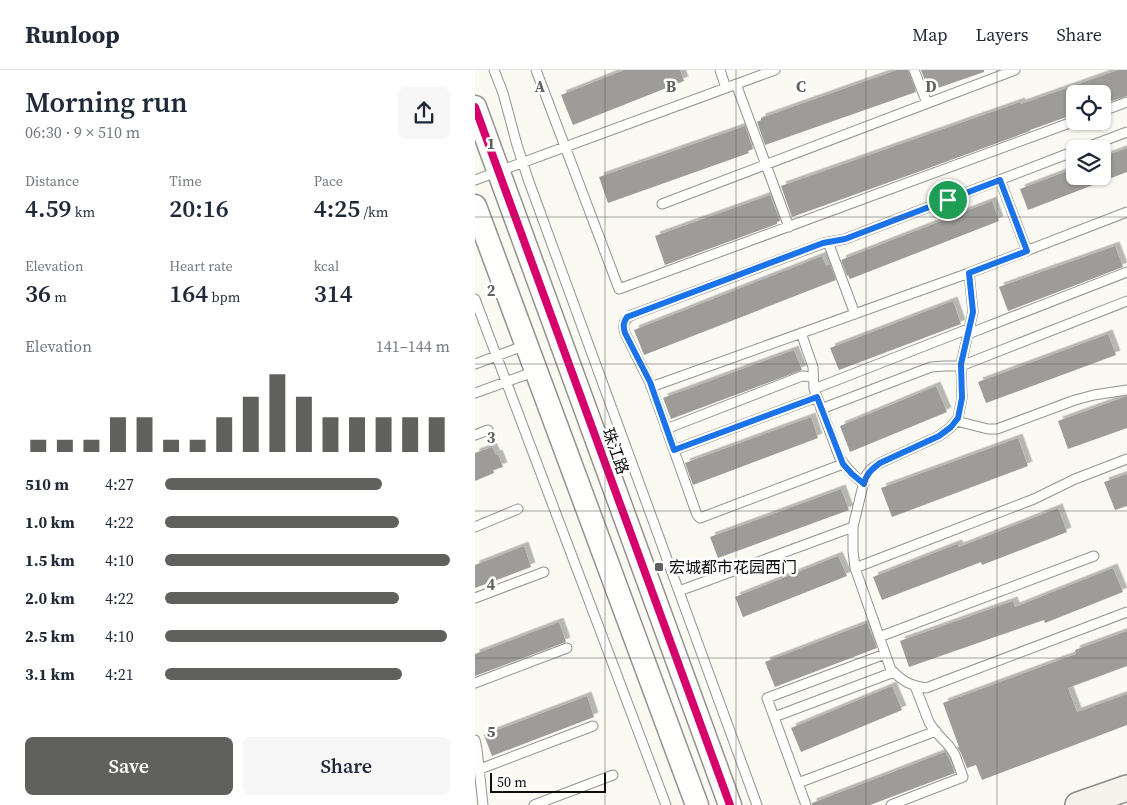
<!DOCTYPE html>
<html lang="en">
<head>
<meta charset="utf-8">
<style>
  body { margin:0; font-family:"Source Serif 4","Noto Sans SC",serif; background:#f6f6f7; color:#1f2937; height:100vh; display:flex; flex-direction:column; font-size:19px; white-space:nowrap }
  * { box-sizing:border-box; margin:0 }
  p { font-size:16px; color:#747a83 }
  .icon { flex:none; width:28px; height:28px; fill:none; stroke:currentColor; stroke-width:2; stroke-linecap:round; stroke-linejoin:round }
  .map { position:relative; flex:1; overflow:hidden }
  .panel { display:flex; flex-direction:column; background:#fff; width:475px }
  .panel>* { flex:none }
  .buttons { position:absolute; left:591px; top:15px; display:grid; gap:10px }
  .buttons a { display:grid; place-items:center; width:45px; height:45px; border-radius:8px; background:#fff; box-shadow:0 1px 4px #0004; font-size:25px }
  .scale { position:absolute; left:15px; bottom:12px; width:116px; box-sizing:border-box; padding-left:5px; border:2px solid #0d0d0d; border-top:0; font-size:14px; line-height:18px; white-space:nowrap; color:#0d0d0d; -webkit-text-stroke:4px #fff; paint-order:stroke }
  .pin { position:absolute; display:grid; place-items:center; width:42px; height:42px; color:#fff; margin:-21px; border:2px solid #fff; border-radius:50%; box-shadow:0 1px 5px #0007 }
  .round { display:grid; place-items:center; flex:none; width:52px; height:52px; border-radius:8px; background:#f6f6f7 }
  .summary { display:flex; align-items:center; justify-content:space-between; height:85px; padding:0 25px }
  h1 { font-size:28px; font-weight:600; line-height:38px }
  .stats { display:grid; grid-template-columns:repeat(3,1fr); gap:8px; height:85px; padding:5px 25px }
  .stats div { display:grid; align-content:center }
  .stats b { font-size:25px; font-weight:600 }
  .stats small { font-size:14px; font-weight:400 }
  .stats p { font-size:14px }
  .chart { height:140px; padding:10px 25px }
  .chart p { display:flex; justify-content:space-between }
  .chart svg { width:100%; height:90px; margin-top:5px; stroke:#60605d; stroke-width:6 }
  .primary-button { display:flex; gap:10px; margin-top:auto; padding:10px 25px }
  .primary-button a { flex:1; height:58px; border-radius:8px; background:#60605d; color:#fff; font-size:20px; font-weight:600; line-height:58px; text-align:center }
  .primary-button a+a { background:#f6f6f7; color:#1f2937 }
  ul { padding:0 25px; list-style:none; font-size:16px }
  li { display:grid; grid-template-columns:80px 60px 1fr; align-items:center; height:38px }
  li i { height:12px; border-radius:6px; background:#60605d }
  header { display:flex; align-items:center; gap:30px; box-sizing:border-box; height:70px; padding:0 25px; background:#fff; border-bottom:1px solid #e0e1e3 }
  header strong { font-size:24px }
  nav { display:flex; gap:28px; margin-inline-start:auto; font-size:18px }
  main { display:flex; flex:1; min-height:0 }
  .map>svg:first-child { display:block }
  .building { fill:#9e9c98; filter:url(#shadow) }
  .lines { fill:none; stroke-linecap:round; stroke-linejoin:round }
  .service-casing { stroke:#949390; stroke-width:11 }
  .tertiary-casing { stroke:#949390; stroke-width:25 }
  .secondary-casing { stroke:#8a8a87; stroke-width:28 }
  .service { stroke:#fefefd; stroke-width:9 }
  .tertiary { stroke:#fefefd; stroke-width:22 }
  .secondary { stroke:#f4f3ea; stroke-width:25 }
  .cycleway-casing { stroke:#fff; stroke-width:11 }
  .cycleway { stroke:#d6006c; stroke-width:8 }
  .route-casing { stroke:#fff; stroke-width:10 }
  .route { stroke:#1a73e8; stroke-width:6 }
  .grid { fill:none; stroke:#60605d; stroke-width:1; stroke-opacity:0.55 }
  .poi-dot { fill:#60605d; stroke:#fff; stroke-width:2 }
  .labels { text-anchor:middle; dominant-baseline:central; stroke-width:5; stroke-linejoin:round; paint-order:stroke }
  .street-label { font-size:16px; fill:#0d0d0d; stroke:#fff }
  .poi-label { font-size:16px; fill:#0d0d0d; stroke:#fff; text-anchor:start }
  .grid-label { font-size:16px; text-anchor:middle; font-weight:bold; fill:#60605d; stroke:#fff; stroke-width:5; stroke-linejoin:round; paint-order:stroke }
</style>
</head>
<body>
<header>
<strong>Runloop</strong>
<nav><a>Map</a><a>Layers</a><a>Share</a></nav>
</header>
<main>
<section class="panel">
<div class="summary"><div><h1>Morning run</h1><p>06:30 · 9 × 510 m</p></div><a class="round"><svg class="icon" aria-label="share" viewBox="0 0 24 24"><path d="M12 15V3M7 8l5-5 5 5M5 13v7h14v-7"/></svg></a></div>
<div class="stats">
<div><p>Distance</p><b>4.59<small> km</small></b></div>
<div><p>Time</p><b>20:16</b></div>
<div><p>Pace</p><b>4:25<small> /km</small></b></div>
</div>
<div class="stats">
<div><p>Elevation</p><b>36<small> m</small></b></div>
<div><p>Heart rate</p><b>164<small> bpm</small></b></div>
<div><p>kcal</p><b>314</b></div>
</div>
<div class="chart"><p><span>Elevation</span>141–144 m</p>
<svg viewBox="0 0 160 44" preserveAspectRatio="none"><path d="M5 44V38M15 44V38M25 44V38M35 44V27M45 44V27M55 44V38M65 44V38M75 44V27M85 44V17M95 44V6M105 44V17M115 44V27M125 44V27M135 44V27M145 44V27M155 44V27"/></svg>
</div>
<ul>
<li><b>510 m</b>4:27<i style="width:76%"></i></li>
<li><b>1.0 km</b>4:22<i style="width:82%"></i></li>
<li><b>1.5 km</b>4:10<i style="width:100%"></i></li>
<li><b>2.0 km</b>4:22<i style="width:82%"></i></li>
<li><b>2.5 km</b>4:10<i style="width:99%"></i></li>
<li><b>3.1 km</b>4:21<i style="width:83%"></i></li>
</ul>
<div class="primary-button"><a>Save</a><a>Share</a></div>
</section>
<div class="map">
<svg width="652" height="735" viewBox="0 0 652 735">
  <defs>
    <filter id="shadow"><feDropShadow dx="4.5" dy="-4.5" stdDeviation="0" flood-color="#0004"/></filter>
  </defs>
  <rect width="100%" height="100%" fill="#faf9f2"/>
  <path class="building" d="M 149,0 L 205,0 L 209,11 L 98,55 L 86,25 Z
    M 422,0 L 433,0 L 441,22 L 290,75 L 282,52 L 286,50 L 286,48 Z
    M 446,0 L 509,0 L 509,2 L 454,21 Z
    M 643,0 L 652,0 L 652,26 L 628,34 L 628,24 L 600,24 L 600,44 L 555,60 L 555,61 L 443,102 L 317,147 L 306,116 L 545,32 L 546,34 Z
    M 270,56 L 278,79 L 273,81 L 274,83 L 133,133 L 124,107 Z
    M 652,78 L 652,102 L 553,140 L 545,119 L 600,98 L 600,106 L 628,106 L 628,87 Z
    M 295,125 L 305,151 L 302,152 L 302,154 L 190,195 L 180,166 Z
    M 517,131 L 524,151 L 375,209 L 373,205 L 372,206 L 366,190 Z
    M 640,176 L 648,197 L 533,241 L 524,217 Z
    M 347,186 L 351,196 L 355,194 L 361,210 L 169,285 L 159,260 Z
    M 478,231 L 486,254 L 364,300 L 355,278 Z
    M 633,264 L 641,285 L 511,333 L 503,312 Z
    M 319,280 L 327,300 L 196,349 L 188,328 Z
    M 461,316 L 472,342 L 375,382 L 365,356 Z
    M 652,326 L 652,358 L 593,379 L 583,351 Z
    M 336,347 L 343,368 L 218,415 L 210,393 Z
    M 543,368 L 553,396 L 417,447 L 406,418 Z
    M 17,377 L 21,385 L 23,384 L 28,397 L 18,400 L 19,403 L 0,411 L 0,383 Z
    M 652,404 L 652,436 L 640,440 L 629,412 Z
    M 366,419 L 374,440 L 243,488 L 235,467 Z
    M 583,438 L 592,462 L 507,495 L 506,492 L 407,530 L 398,507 L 482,474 L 484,477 Z
    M 49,476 L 56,497 L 0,518 L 0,495 Z
    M 363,486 L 372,506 L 268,547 L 260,527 Z
    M 638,498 L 648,522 L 570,553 L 569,550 L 434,597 L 425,571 L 538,531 L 540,537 Z
    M 84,552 L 91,572 L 0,606 L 0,584 Z
    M 392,553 L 402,578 L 300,617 L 290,592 Z
    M 652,561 L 652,596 L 593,618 L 602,642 L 652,624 L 652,655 L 507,710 L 501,695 L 492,698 L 486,683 L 482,677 L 484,677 L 468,633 L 601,584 L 600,580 Z
    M 417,616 L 427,640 L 326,682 L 316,658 Z
    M 112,626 L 119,647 L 17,686 L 9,665 Z
    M 470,682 L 474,688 L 480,703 L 395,735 L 337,735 L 337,733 Z"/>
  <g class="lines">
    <g class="service-casing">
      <path id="service" d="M 19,0 L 28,23 L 42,75 L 53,109 L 282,735
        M 61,0 L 144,219 L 600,51
        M 245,0 L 251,18
        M 439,0 L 452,33
        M 261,14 L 314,157
        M 628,41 L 652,32
        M 607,79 L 652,62
        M 0,110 L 300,0
        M 525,110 L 552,181
        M 187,134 L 540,0
        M 353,172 L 380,244
        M 494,203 L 498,242 L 486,294 L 487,328 L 483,348 L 476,357 L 464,366 L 405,393 L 396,399 L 390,407 L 378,457 L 378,481 L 380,498 L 416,600 C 429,612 434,615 451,618 L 652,542
        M 0,229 L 191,735
        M 326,263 L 338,297 L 339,319 L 364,386 C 370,398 379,406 389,414
        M 493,264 L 652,202
        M 0,294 L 51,275
        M 176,317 L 494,203 L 652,142
        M 339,319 L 493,259
        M 0,323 L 61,301
        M 346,339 L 456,297 L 470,296 L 486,296 L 652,231
        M 481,351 L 513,359 L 522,359 L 600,330 L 619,325 L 652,320
        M 191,359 L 327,306 L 338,307
        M 0,365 L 13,360
        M 199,380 L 342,327
        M 368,394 L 225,448 L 222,445 L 175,313 L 150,263 C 147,254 149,249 157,245 L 349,173 L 370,169 L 600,81
        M 0,457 L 43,439
        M 380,498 L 559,429 L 600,409 L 652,389
        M 204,521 L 378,457
        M 0,528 L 69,502
        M 404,567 L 619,486
        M 0,613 L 92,578
        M 299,647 L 419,602
        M 0,670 L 2,679 L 8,735
        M 5,699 L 118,656
        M 323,713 L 461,661
        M 59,735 L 138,705
        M 331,735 L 292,628 L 410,584
        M 416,735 L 488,707 L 480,685 L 474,676 L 459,660 L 454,652 L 440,616"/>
    </g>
    <g class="tertiary-casing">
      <path id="tertiary" d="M 0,37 L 255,735
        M 0,136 L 222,735"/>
    </g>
    <g class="secondary-casing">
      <path id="secondary" d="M 603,735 L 652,718"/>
    </g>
    <use href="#service" class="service"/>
    <use href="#tertiary" class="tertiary"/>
    <use href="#secondary" class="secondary"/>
    <g class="cycleway-casing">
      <path id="cycleway" d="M 0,37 L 255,735"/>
    </g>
    <use href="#cycleway" class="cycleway"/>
  </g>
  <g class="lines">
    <g class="route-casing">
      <path id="route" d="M 525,110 L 552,181 L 494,203 L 498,242 L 486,294 L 487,328 L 483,348 L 476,357 L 464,366 L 405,393 C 397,399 391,404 389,414 L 377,404 L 368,394 L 342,327 L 199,380 L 175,312 L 150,263 C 148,256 148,253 152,247 L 348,173 L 370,169 Z"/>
    </g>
    <use href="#route" class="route"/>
  </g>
  <path class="grid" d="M 130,0 L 130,735M 261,0 L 261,735M 391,0 L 391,735M 522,0 L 522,735M 0,147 L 652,147M 0,294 L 652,294M 0,441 L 652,441M 0,588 L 652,588"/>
  <rect class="poi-dot" x="179" y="492" width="10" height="10" rx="2.5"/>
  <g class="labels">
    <g class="street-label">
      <text transform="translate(141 381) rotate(70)">珠江路</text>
    </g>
    <g class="poi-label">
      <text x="194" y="497">宏城都市花园西门</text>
    </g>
  </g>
  <g class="grid-label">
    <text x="65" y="22">A</text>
    <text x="196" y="22">B</text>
    <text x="326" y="22">C</text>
    <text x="456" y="22">D</text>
    <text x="16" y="79">1</text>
    <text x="16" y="226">2</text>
    <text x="16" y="373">3</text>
    <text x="16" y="520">4</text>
    <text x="16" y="667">5</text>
  </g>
</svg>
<div class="buttons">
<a><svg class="icon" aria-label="locate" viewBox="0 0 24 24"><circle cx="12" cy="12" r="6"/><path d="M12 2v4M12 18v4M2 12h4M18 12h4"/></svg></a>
<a><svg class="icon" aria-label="layers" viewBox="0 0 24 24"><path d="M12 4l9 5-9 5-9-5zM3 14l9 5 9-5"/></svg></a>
</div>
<div class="scale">50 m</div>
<div class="pin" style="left:473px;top:130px;background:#1e9e55"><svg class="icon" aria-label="arrive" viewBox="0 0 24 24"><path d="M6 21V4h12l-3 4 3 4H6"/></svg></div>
</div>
</main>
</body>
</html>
